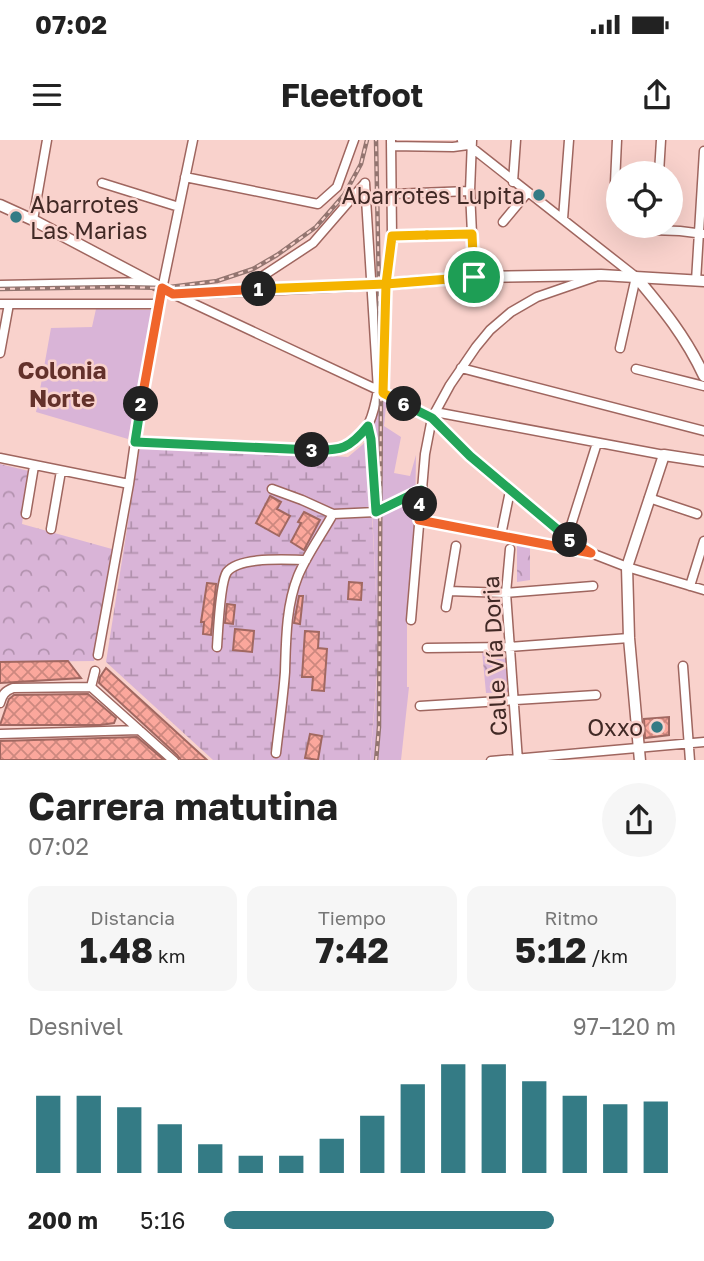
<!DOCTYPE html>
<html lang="es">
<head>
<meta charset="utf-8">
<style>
  body { margin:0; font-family:"Golos Text",sans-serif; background:#f6f6f6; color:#222; height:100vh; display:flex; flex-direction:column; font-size:26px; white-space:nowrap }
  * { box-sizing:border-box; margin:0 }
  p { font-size:23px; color:#767676 }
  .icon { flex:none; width:38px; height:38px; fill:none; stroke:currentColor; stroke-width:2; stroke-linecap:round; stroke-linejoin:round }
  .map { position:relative; height:620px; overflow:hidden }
  .drawer { display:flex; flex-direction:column; background:#fff; flex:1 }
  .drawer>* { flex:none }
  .controls { position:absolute; left:606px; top:21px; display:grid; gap:14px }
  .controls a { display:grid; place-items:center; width:77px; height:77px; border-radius:50%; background:#fff; box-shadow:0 7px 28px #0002; font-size:35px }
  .pin { position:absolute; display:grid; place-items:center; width:60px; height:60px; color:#fff; margin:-30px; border:4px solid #fff; border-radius:50%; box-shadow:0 2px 7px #0007 }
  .km { position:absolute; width:35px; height:35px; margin:-18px; border-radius:50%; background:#222; color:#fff; font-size:19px; line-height:35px; text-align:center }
  .round { display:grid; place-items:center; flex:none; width:74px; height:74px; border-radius:37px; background:#f6f6f6 }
  .overview { display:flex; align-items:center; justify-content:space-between; height:119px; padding:0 28px }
  h1 { font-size:38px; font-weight:700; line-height:52px }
  .stats { display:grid; grid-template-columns:repeat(3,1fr); gap:10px; height:119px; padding:7px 28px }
  .stats div { display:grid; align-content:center; border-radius:14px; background:#f6f6f6; text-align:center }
  .stats b { font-size:35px; font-weight:700 }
  .stats small { font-size:19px; font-weight:400 }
  .stats p { font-size:19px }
  .chart { height:196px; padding:14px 28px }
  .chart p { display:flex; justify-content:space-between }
  .chart svg { width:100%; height:126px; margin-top:7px; stroke:#347b85; stroke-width:6 }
  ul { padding:0 28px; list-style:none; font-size:23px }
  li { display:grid; grid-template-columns:112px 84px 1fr; align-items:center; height:52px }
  li i { height:18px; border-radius:9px; background:#347b85 }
  .status { display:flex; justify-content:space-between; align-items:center; height:49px; padding:0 35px; background:#fff; direction:ltr }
  .status svg { height:19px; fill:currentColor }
  header { display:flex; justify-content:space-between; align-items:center; height:91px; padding:0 28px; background:#fff; font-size:32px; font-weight:700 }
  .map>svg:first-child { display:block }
  .green { fill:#d9b4d7 }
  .wetland { fill:url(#wetland-marsh) }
  .park { fill:url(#park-crowns) }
  .building { fill:url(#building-cross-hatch); stroke:#a16861; stroke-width:2 }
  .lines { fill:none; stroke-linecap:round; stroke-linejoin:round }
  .minor-casing { stroke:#9f665f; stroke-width:11 }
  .major-casing { stroke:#9f665f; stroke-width:13 }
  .minor { stroke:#fff; stroke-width:8 }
  .major { stroke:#fff; stroke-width:10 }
  .rail-casing { stroke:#937570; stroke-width:4.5 }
  .rail { stroke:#f9d2cc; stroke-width:2; stroke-dasharray:5; stroke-linecap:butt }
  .split-1-casing { stroke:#fff; stroke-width:14 }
  .split-2-casing { stroke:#fff; stroke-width:14 }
  .split-3-casing { stroke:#fff; stroke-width:14 }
  .split-4-casing { stroke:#fff; stroke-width:14 }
  .split-5-casing { stroke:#fff; stroke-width:14 }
  .split-6-casing { stroke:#fff; stroke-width:14 }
  .split-7-casing { stroke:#fff; stroke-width:14 }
  .split-8-casing { stroke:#fff; stroke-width:14 }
  .split-1 { stroke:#f5b400; stroke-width:9 }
  .split-2 { stroke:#f0652b; stroke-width:9 }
  .split-3 { stroke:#22a559; stroke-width:9 }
  .split-4 { stroke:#22a559; stroke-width:9 }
  .split-5 { stroke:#f0652b; stroke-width:9 }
  .split-6 { stroke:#22a559; stroke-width:9 }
  .split-7 { stroke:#f5b400; stroke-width:9 }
  .split-8 { stroke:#f5b400; stroke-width:9 }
  .poi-dot { fill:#347b85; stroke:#f9d2cc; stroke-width:2.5 }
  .labels { text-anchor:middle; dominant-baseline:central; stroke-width:5; stroke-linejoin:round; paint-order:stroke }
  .poi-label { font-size:23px; fill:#412925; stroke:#f9d2cc; text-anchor:end }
  .street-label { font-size:23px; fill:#412925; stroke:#f9d2cc }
  .neighbourhood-label { font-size:24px; font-weight:bold; fill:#63312b; stroke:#f9d2cc }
</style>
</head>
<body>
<div class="status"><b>07:02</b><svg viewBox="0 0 49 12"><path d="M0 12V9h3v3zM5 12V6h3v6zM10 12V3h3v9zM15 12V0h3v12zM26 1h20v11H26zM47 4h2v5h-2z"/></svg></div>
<header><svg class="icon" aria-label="menu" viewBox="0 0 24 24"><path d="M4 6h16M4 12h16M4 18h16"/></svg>Fleetfoot<svg class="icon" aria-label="share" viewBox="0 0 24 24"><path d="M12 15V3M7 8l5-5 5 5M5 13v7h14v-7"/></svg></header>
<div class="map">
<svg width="704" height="621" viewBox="0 0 704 621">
  <defs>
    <pattern id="wetland-marsh" width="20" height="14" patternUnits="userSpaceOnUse" patternTransform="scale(1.75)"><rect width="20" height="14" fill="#d9b4d7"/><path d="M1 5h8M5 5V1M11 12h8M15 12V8" fill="none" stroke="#b292ae"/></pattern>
    <pattern id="park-crowns" width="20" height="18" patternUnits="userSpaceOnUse" patternTransform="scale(1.75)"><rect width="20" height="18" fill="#d9b4d7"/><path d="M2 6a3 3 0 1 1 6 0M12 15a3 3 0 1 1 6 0" fill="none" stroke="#b292ae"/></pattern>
    <pattern id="building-cross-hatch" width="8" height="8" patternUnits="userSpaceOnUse" patternTransform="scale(1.75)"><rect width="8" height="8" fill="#fba79c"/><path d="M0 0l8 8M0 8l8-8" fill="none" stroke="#cd887f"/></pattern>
  </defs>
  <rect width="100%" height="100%" fill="#f9d2cc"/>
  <path class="green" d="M 96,169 L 153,170 L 128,299 L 36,272 L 51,188 L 92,187 Z
    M 378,254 L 387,256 L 384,286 L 401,297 L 394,333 L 410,336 L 416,315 L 415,383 L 407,463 L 407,547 L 409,547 L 401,620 L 370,621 L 379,517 L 369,304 Z"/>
  <path class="wetland" d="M 368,300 L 379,510 L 370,620 L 213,620 L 106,522 L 140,306 L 348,317 Z"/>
  <path class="park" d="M 0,324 L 29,331 L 22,384 L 112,409 L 94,521 L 0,522 Z
    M 517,406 L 530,406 L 530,440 L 517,442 Z
    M 506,510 L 510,552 L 486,553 L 482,511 Z"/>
  <path class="building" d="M 270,356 L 281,362 L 277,369 L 290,376 L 279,396 L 256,383 Z
    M 304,372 L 320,380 L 304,410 L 291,402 L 301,383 L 298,382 Z
    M 349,442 L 362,443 L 361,460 L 348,459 Z
    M 207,443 L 216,444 L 211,495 L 203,494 L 204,482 L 201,482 Z
    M 299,456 L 303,456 L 300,484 L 294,483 Z
    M 227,464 L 235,465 L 233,484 L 225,483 Z
    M 235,489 L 254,491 L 252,512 L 233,510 Z
    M 305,491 L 319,492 L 318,508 L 327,509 L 324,551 L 312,550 L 313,537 L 302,537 Z
    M 68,521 L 81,538 L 0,543 L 0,522 Z
    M 106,528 L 207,620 L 181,620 L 177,615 L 99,543 L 100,537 Z
    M 88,554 L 116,578 L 114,583 L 100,585 L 0,585 L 9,559 L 14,555 Z
    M 669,577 L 669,595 L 645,598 L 644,579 Z
    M 310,594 L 322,596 L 318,620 L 305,618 Z
    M 137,597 L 164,620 L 0,620 L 0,601 Z"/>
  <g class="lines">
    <g class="minor-casing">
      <path id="minor" d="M 462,0 L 636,137 L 620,208
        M 472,0 L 470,51 L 474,137
        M 391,6 L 453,7 L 468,5
        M 659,33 L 661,0
        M 185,37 L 318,64 L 337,47 L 354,0
        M 513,42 L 516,0
        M 102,43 L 179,67
        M 615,43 L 617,0
        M 392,54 L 470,51
        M 563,79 L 569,0
        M 33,80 L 47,0
        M 503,82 L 528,52
        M 651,90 L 680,91 L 704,94
        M 392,96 L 472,94
        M 696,141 L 704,11
        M 0,145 L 151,142
        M 243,149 L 313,103 L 365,43
        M 175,155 L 378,250 L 432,278 L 470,316 L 510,351 L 567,398 L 591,413 L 627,427 L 704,450
        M 0,164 L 159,164
        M 0,213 L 9,164
        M 461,228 L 704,291
        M 636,229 L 704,246
        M 383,253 L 386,144 L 392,96 L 391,0
        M 435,272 L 664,315
        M 368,286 L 371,299 L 376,372
        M 135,302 L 330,311 C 335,310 342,309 346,307 C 369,296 374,272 378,250 L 365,43
        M 0,318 L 129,344
        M 272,349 L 302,360 L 333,374 L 376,372 L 421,350
        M 649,358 L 697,374
        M 26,374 L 34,326
        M 419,380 L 558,407 L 567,398 L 597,303
        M 51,389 L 61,331
        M 501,395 L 510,351
        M 558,407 L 586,412
        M 510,409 L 506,453 L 518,621
        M 690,446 L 704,401
        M 449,451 L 506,453 L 593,446
        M 446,467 L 456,406
        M 411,480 L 425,314 L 432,278 L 450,245 L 476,207 L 490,190 L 511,172 L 537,157 L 595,137
        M 217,507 C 218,492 220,442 227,432 C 240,416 287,420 306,420
        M 427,508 L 509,507 L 629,498
        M 98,515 L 129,344 L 135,302 L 159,164 L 193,0
        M 683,526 L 690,621
        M 91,547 L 95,531
        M 0,563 C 2,555 5,551 13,548 L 91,547 L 174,621
        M 420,566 L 596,555
        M 0,594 L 139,590
        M 276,613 C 279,586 283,559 285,532 C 286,500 286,466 298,436 C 306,416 322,394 333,374
        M 491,621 L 704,602"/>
    </g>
    <g class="major-casing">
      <path id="major" d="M 0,65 L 33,80 L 173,154 L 386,144 L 474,137 L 601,135 L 704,141
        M 636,137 C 663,169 686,197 704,236
        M 640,621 L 629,498 L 627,427 L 664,315 L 704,321"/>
    </g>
    <use href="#minor" class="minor"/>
    <use href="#major" class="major"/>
    <g class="rail-casing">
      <path id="rail" d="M 0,149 L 120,147 L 162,148 L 217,141 L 253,129 L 277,115 L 316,87 L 344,55 L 361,24 L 367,0
        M 376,621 L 379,587 L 381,251 L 376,0"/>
    </g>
    <use href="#rail" class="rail"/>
  </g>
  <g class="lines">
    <g class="split-1-casing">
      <path id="split-1" d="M 259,149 L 386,144 L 474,137"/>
    </g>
    <g class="split-2-casing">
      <path id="split-2" d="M 141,264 L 162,148 L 173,154 L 259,149"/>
    </g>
    <g class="split-3-casing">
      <path id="split-3" d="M 141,264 L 135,302 L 312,310"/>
    </g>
    <g class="split-4-casing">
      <path id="split-4" d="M 312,310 C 341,311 349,309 368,286 L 371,299 L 376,372 L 421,350 L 420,364"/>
    </g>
    <g class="split-5-casing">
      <path id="split-5" d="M 420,364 L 419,380 L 591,413 L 570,400"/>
    </g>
    <g class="split-6-casing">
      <path id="split-6" d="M 404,264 L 432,278 L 470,316 L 570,400"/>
    </g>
    <g class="split-7-casing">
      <path id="split-7" d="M 404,264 L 383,253 L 386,144 L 392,96 L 427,95"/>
    </g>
    <g class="split-8-casing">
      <path id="split-8" d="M 427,95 L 472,94 L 474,137"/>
    </g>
    <use href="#split-1" class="split-1"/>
    <use href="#split-2" class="split-2"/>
    <use href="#split-3" class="split-3"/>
    <use href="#split-4" class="split-4"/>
    <use href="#split-5" class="split-5"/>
    <use href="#split-6" class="split-6"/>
    <use href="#split-7" class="split-7"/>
    <use href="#split-8" class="split-8"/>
  </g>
  <g class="poi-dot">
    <circle cx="539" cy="55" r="7"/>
    <circle cx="16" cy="77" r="7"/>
    <circle cx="657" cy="587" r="7"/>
  </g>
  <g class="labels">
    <g class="poi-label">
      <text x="525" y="55">Abarrotes Lupita</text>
      <text x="30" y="64" text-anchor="start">Abarrotes<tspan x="30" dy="26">Las Marias</tspan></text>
      <text x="643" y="587">Oxxo</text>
    </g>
    <g class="street-label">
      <text transform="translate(494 516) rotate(-93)">Calle Vía Doria</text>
    </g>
    <g class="neighbourhood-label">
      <text x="62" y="229">Colonia<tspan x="62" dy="28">Norte</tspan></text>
    </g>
  </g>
</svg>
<div class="controls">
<a><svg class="icon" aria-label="locate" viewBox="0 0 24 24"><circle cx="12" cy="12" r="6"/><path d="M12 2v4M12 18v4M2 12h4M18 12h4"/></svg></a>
</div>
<div class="pin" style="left:474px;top:137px;background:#1e9e55"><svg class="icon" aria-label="arrive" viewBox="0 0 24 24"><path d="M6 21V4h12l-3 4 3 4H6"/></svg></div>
<b class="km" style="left:259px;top:149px">1</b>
<b class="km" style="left:141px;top:264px">2</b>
<b class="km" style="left:312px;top:310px">3</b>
<b class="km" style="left:420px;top:364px">4</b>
<b class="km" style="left:570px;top:400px">5</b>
<b class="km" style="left:404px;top:264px">6</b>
</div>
<section class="drawer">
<div class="overview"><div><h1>Carrera matutina</h1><p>07:02</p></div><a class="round"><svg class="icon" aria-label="share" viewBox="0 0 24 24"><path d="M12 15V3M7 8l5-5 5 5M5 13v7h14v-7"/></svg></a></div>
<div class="stats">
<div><p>Distancia</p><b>1.48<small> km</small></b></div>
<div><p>Tiempo</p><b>7:42</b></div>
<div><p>Ritmo</p><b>5:12<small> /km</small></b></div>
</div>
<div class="chart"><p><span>Desnivel</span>97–120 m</p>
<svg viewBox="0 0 160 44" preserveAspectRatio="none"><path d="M5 44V17M15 44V17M25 44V21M35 44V27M45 44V34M55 44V38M65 44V38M75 44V32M85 44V24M95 44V13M105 44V6M115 44V6M125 44V12M135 44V17M145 44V20M155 44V19"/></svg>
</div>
<ul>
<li><b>200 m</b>5:16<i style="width:73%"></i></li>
</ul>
</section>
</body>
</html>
